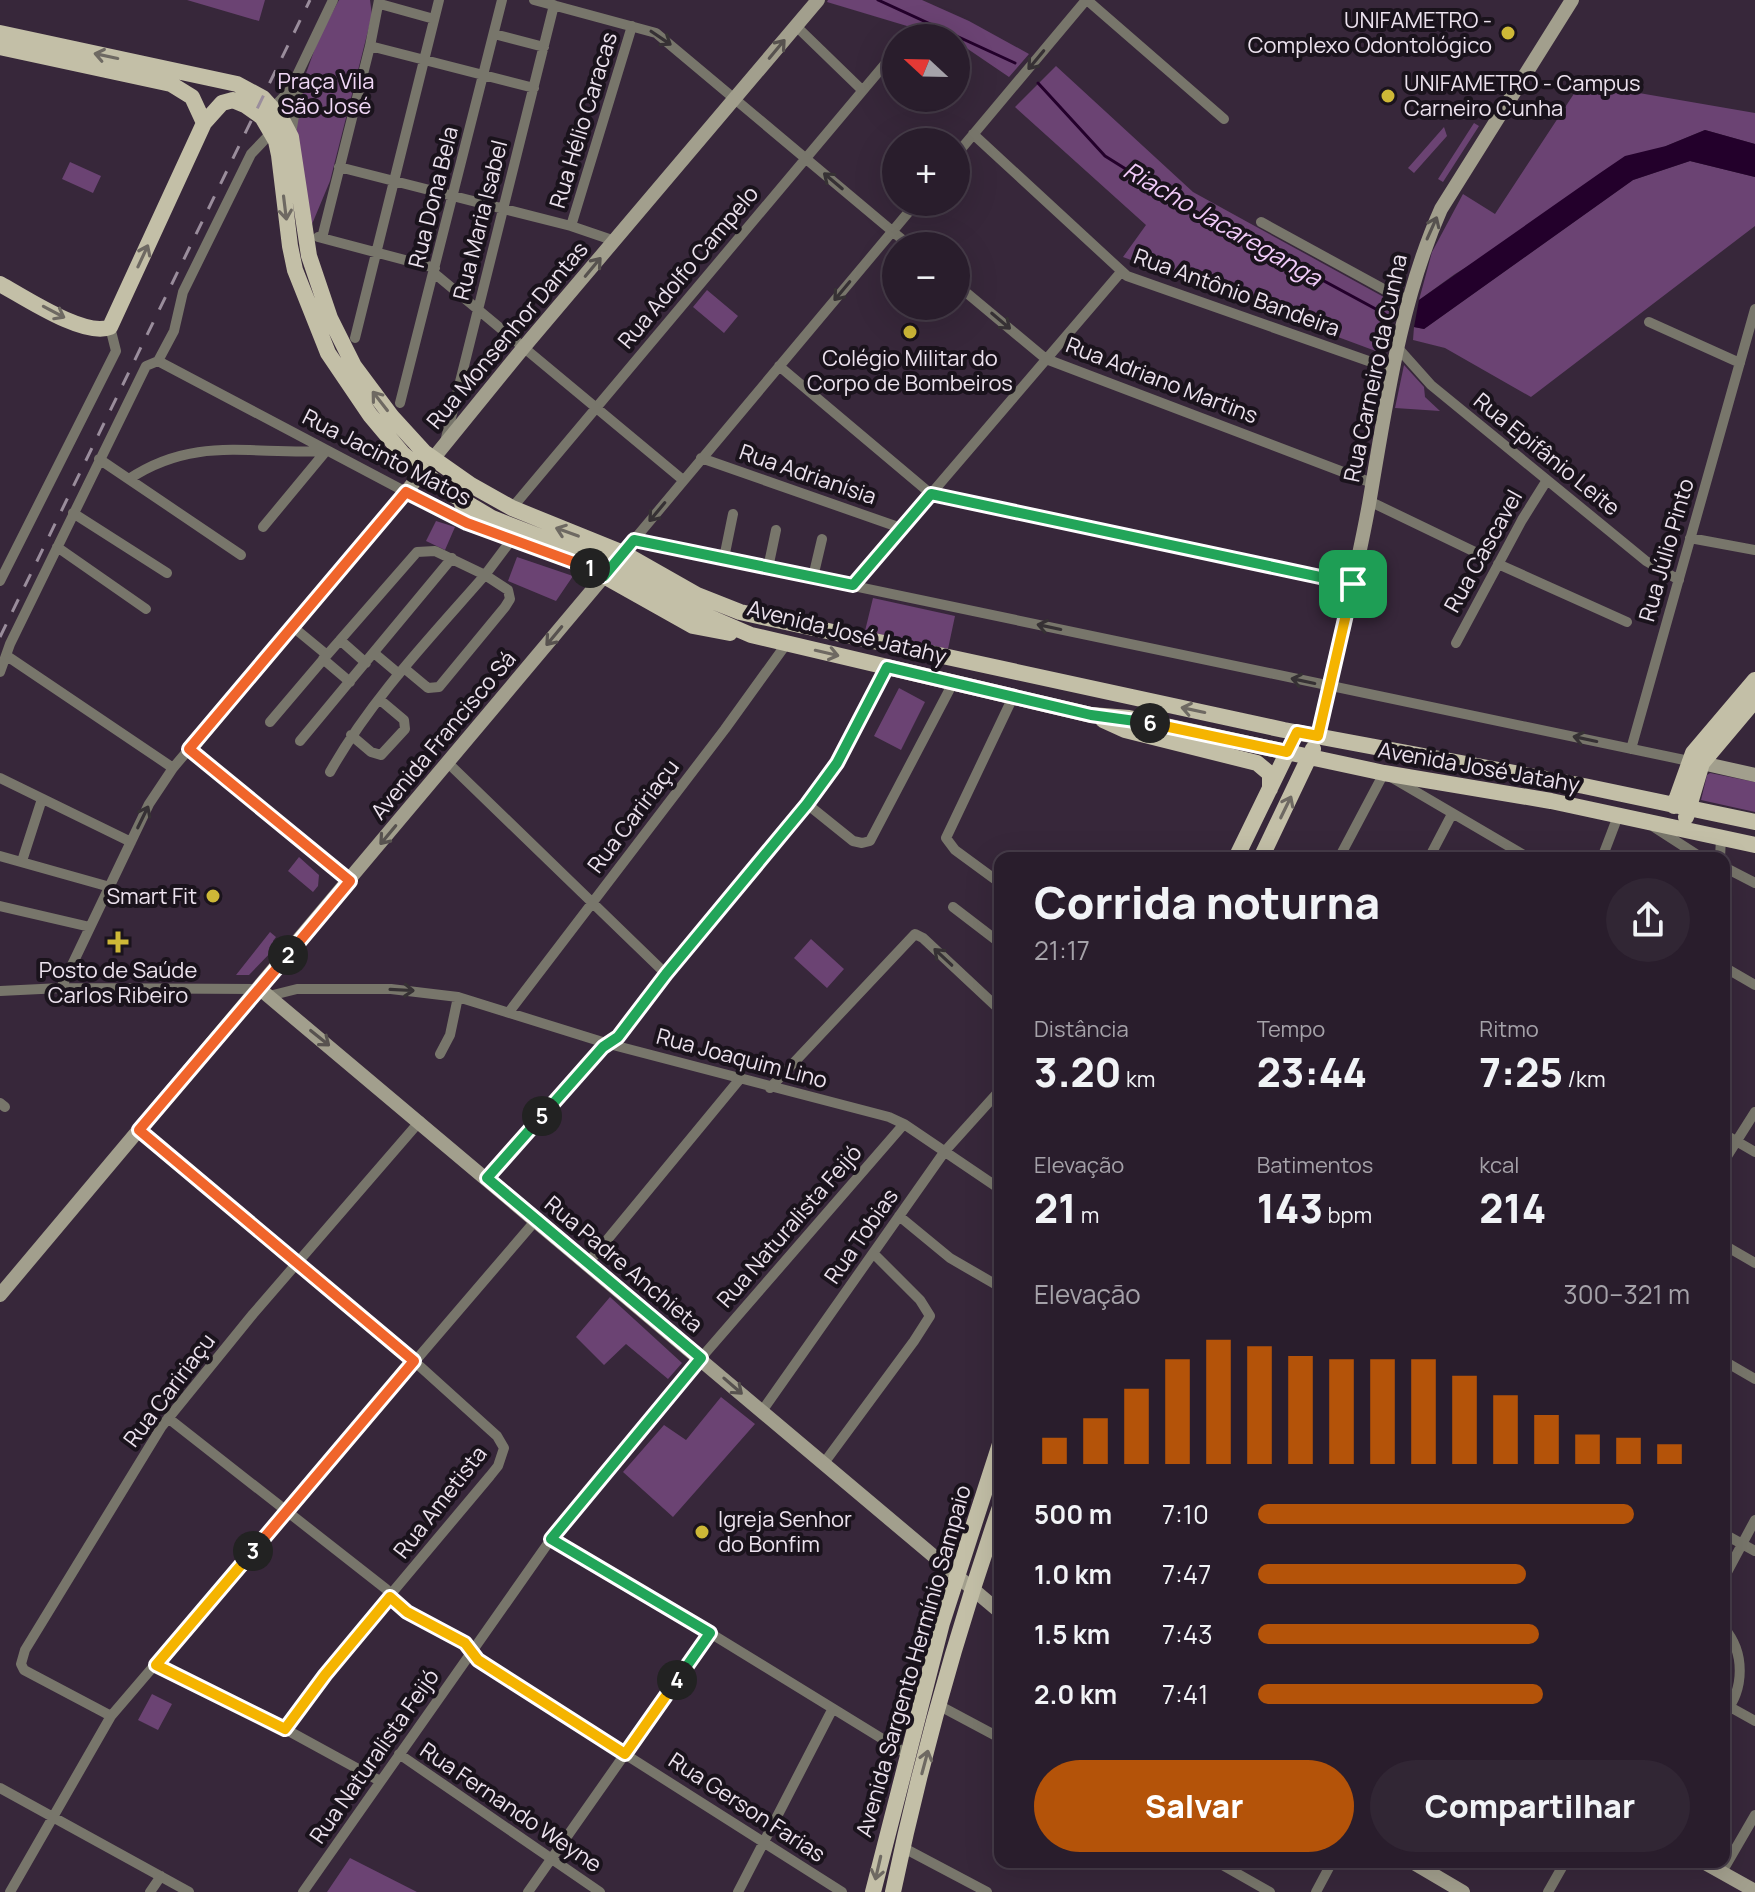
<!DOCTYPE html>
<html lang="pt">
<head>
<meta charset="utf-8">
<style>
  body { margin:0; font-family:Manrope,sans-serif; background:#312634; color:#f1f3f6; height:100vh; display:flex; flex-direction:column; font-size:30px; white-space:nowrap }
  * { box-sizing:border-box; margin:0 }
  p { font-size:26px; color:#a5a2a9 }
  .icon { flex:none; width:44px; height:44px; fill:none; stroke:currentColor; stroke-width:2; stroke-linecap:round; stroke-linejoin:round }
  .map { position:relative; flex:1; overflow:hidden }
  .sheet { position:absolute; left:994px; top:852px; width:736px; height:1016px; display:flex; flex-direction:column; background:#291d2c; border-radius:16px; box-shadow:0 8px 32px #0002,0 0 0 2px #453b48 }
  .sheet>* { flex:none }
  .needle { width:52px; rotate:292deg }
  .fabs { position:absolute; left:882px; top:24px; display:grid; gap:16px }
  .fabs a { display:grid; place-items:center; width:88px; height:88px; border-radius:50%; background:#291d2c; box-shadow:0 8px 32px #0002,0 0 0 2px #453b48; font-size:40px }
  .pin { position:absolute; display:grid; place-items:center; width:68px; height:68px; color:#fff; margin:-34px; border-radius:16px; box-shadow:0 4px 12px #0006 }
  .km { position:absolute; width:40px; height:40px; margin:-20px; border-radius:50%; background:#222; color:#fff; font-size:22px; line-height:40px; text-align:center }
  .round { display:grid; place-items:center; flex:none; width:84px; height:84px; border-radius:42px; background:#312634 }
  .headline { display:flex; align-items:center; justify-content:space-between; height:136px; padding:0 40px }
  h1 { font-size:44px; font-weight:800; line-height:60px }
  .stats { display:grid; grid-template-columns:repeat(3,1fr); gap:12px; height:136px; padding:8px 40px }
  .stats div { display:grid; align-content:center }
  .stats b { font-size:40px; font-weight:800 }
  .stats small { font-size:22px; font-weight:400 }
  .stats p { font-size:22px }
  .chart { height:224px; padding:16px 40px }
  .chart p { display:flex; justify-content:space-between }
  .chart svg { width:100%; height:144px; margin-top:8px; stroke:#b45309; stroke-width:6 }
  .button { display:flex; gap:16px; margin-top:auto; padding:16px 40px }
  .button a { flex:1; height:92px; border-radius:48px; background:#b45309; color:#fff; font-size:32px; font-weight:800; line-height:92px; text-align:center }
  .button a+a { background:#312634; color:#f1f3f6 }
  ul { padding:0 40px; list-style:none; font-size:26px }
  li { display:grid; grid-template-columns:128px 96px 1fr; align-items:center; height:60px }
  li i { height:20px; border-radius:10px; background:#b45309 }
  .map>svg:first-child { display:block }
  .green { fill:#6b4373 }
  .water { fill:#23002b }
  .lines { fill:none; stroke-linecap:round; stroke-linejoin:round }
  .stream { stroke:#23002b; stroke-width:3 }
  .street { stroke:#78766b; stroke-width:10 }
  .secondary { stroke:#a29f8d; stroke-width:14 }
  .primary { stroke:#c3bfa7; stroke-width:16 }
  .rail { stroke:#9a8d9c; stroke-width:3; stroke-dasharray:14 14; stroke-linecap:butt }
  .oneway { stroke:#363134 }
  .oneway2 { stroke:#57524f }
  .oneway3 { stroke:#6e6962 }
  .split-1-casing { stroke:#fff; stroke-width:16 }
  .split-2-casing { stroke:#fff; stroke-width:16 }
  .split-3-casing { stroke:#fff; stroke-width:16 }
  .split-4-casing { stroke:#fff; stroke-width:16 }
  .split-5-casing { stroke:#fff; stroke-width:16 }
  .split-6-casing { stroke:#fff; stroke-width:16 }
  .split-7-casing { stroke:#fff; stroke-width:16 }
  .split-1 { stroke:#22a559; stroke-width:10 }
  .split-2 { stroke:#f0652b; stroke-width:10 }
  .split-3 { stroke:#f0652b; stroke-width:10 }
  .split-4 { stroke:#f5b400; stroke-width:10 }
  .split-5 { stroke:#22a559; stroke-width:10 }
  .split-6 { stroke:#22a559; stroke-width:10 }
  .split-7 { stroke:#f5b400; stroke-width:10 }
  .poi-dot { fill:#ceb837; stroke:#1a131c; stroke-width:3 }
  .labels { text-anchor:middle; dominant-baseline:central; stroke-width:8; stroke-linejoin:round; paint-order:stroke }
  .poi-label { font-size:22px; fill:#ece2ee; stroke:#1a131c; text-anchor:end }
  .park-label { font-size:22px; fill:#f1d8f7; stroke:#1a131c }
  .street-label { font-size:22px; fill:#ece2ee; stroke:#1a131c }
  .water-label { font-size:24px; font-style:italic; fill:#f2ccfa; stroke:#1a131c }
</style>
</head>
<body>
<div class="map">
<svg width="1755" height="1892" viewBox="0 0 1755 1892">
  <rect width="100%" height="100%" fill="#37273a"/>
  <path class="green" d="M 187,0 L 265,0 L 259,21 Z
    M 339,0 L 370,0 L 372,15 L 330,181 L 310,229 L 296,125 L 299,93 L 319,37 Z
    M 828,0 L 922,0 L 969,21 L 1029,54 L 1009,77 L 956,41 L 956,38 L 947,38 L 827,2 Z
    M 1056,66 L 1193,192 L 1391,301 L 1381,353 L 1123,257 L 1146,225 L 1015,107 Z
    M 1581,83 L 1755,113 L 1755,144 L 1705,130 L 1666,146 L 1455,274 L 1419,300 L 1432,252 L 1463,194 L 1495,214 Z
    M 1474,123 L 1479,126 L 1443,182 L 1438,179 Z
    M 1444,127 L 1447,136 L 1414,173 L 1408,168 Z
    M 1690,161 L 1755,177 L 1755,226 L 1531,397 L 1445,348 L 1413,340 L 1414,327 L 1424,329 L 1633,180 Z
    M 70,162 L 101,176 L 93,193 L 62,179 Z
    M 707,290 L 738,316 L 724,333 L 693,307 Z
    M 1404,365 L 1424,387 L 1425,397 L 1440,411 L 1395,408 Z
    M 436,521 L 455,527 L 445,550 L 426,541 Z
    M 517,557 L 573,576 L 556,601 L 508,581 Z
    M 873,598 L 955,616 L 948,649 L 865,631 Z
    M 899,688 L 925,702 L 901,750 L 874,736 Z
    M 1710,773 L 1755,782 L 1755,812 L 1701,800 L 1707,775 Z
    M 299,857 L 319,875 L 318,886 L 313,892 L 288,871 Z
    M 270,932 L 276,937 L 273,941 L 274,949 L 249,975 L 236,975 Z
    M 811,939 L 844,969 L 827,988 L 794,958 Z
    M 610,1297 L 682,1363 L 668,1379 L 626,1344 L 604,1365 L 576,1337 Z
    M 721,1397 L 755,1424 L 673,1517 L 623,1472 L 664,1425 L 686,1440 Z
    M 152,1694 L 172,1704 L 158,1730 L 138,1720 Z
    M 350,1858 L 417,1892 L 327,1892 Z"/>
  <path class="water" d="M 1705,130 L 1755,144 L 1755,177 L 1690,161 L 1633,180 L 1424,329 L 1414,327 L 1419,300 L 1600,173 L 1625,156 L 1666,146 Z"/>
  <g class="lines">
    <path class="stream" d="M 878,0 L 1015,63
      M 1038,83 L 1105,156 L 1180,203 L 1385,314"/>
    <path class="street" d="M 534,0 L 656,33 L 910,246
      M 1087,0 L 1224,119
      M 380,4 L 434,19
      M 796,26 L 862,90
      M 494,34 L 544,47
      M 907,38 L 911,34
      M 370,46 L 534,88
      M 273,108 L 290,90 L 333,0
      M 291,134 L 300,79
      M 973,134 L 1127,276 L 1394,370
      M 956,155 L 1086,0
      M 339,167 L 571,226 L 615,241
      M 1261,222 L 1398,297 L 1411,298
      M 571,226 L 632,26
      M 318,237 L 435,268
      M 322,238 L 370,46 L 379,0
      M 434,273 L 683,480
      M 956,284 L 1046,359 L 1372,483
      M 1649,322 L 1740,363
      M 355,338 L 439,0
      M 1398,348 L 1431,385 L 1646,561 L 1679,580
      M 779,366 L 931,494 L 1353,584
      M 400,403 L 502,0
      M 445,442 L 554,5
      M 701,458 L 901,528
      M 99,459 L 241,555
      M 129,479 C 195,435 252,455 325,451
      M 1369,501 L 1475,552
      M 512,508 L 896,51
      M 73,513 L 167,573
      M 263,527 L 326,451
      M 1690,538 L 1755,550
      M 634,540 L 1689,761
      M 57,547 L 146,609
      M 623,553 L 917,202
      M 724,558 L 733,514
      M 1498,564 L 1627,622
      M 768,568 L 776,530
      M 813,577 L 822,539
      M 0,581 L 116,351 L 110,327
      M 853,585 L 1121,272
      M 293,627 L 327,655 L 417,552 L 435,551 L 485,575 L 512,539
      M 340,640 L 366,663
      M 1456,643 L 1522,520 L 1547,480
      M 374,653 L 399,674
      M 7,656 L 173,768
      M 323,659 L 350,682
      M 0,672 L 10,644 L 146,366 L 158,361 L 174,331 L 183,292 L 251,154 L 272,132
      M 270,722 L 327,655
      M 351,735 L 371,752 L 381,755 L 405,729 L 404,720 L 379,699
      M 300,741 L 452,558
      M 189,749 L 350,881
      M 1631,749 L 1755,309
      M 448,763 L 666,974
      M 330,772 C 371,699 430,638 485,575 L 508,590 L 510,599 L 505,607 L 439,687 L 428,688 L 404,668
      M 0,778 L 131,842
      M 807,804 L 853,841 L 862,843 L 870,841 L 954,681
      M 1654,827 L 1702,858
      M 0,856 L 110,887
      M 1339,858 L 1384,773 L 1529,858
      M 1429,858 L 1452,814
      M 1602,858 L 1618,816
      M 1720,858 L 1721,838
      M 22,861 L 42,799
      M 1724,867 L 1755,883
      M 1000,883 L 955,850 L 946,838 L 1014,695
      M 0,906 L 90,927
      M 953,907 L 1000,943
      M 1724,967 L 1755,985
      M 61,988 L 149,804 L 173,768 L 406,492 L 158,361
      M 0,991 L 61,988 L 260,989
      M 269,996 L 297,989 L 391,989 L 458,997 L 609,1044 L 889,1117 L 904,1124 L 1000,1189
      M 509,1012 L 725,729 L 787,643
      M 440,1054 L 450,1035 L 458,997
      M 770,1088 L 915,934 L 923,938 L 1000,1010
      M 0,1103 L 5,1107
      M 139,1130 L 414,1361 L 497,1436 L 504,1448 L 498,1466 L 490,1476 L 349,1644 L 285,1729
      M 1724,1134 L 1755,1152
      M 1724,1161 L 1755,1112
      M 487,1178 L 603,1047 L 618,1037 L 666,974 L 807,804 L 837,763 L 887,667
      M 899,1216 L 950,1258 L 1000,1287
      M 1724,1245 L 1755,1263
      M 588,1263 L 739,1080
      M 1724,1361 L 1755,1379
      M 762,1411 L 945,1151 L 1000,1090
      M 168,1418 L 386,1589 L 398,1606 L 465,1643 L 472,1650 L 475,1659 L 842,1892
      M 824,1463 L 914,1341 L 930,1316 L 920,1300 L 874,1254
      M 1724,1534 L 1755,1551
      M 551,1539 L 710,1633 L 907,1754
      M 1724,1578 L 1755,1520
      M 1724,1628 C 1745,1652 1745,1689 1724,1714
      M 156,1665 L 285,1729 L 380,1781
      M 940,1706 L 1000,1738
      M 1730,1707 L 1755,1721
      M 111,1716 L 24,1670 L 21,1664 L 25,1650 L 162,1426 L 253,1314 L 420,1121
      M 399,1754 L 600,1892
      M 0,1788 L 189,1892
      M 902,1847 L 987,1892
      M 1217,1862 L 1270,1892
      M 1722,1872 L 1755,1815
      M 10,1892 L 111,1716 L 536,1220
      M 150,1892 L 161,1876
      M 303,1892 L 551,1539 L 701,1358 L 904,1124
      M 528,1892 L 710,1633
      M 738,1892 L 832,1710
      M 1316,1892 L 1332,1862
      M 1548,1892 L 1565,1862"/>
    <path class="secondary" d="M 604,576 L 592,568 L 467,523 L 406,492 L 524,347 L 818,0
      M 1318,736 C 1334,659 1355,582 1369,504 C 1386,405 1400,301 1441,209 L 1572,0
      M 1693,761 L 1755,775
      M 260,989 L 1000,1612
      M 0,1295 L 610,569
      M 1412,1862 L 1463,1892
      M 1703,1862 L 1755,1891"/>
    <path class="primary" d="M 0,33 L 237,84 L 263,98 L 281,118 L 291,137 L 309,256 L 330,318 L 354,366 L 392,417 L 424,452 L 471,485 L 512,508 L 623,553 L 697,595 L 740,612 L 1284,730 L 1584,786 L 1755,822
      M 0,47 L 171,84 L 192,97 L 204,123
      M 0,284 C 24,297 85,338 110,327 L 204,123 L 222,103 L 233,100 L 245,105 L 262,117 L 276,141 L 279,155 L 290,246 L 295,270 L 328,353 L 370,415 L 402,453 L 445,490 L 492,518 L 613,565 L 693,610 L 751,635 L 1091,715 L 1129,718 L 1384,773 L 1551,801 L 1755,845
      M 462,504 L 477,526
      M 604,576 L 693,626 L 730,633
      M 1103,720 L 1125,730 L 1257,763 L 1270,774 L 1270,789
      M 1674,806 L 1693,753 L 1755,680
      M 1686,817 L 1702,763 L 1755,700
      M 1236,858 L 1291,745
      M 1261,858 L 1313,749
      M 873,1892 L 942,1623 L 1000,1444
      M 893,1892 C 920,1762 957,1632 1000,1507"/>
    <path class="rail" d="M 0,637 L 310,0"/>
  </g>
  <defs><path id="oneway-shaft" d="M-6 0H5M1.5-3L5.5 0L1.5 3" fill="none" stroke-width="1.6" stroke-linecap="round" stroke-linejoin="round" transform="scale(2)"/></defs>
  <g class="oneway">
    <use href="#oneway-shaft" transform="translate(661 38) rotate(34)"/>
    <use href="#oneway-shaft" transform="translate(1036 60) rotate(130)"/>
    <use href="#oneway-shaft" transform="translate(833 181) rotate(-140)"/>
    <use href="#oneway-shaft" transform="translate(842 291) rotate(130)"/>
    <use href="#oneway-shaft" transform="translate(1001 321) rotate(40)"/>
    <use href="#oneway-shaft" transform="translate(657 512) rotate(130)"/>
    <use href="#oneway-shaft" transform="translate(1049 627) rotate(-168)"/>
    <use href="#oneway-shaft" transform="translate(1303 681) rotate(-168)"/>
    <use href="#oneway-shaft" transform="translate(1585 739) rotate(-168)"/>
    <use href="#oneway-shaft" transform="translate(143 817) rotate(-64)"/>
    <use href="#oneway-shaft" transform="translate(943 957) rotate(-137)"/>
    <use href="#oneway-shaft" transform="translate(402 990) rotate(3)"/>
  </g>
  <g class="oneway2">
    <use href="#oneway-shaft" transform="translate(777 49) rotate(-50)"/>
    <use href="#oneway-shaft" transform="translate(1432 228) rotate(-66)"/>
    <use href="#oneway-shaft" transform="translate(593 267) rotate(-50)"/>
    <use href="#oneway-shaft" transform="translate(554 636) rotate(130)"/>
    <use href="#oneway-shaft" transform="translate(388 835) rotate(130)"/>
    <use href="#oneway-shaft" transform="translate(320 1038) rotate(39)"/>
    <use href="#oneway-shaft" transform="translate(733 1386) rotate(41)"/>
  </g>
  <g class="oneway3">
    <use href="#oneway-shaft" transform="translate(106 56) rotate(-168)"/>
    <use href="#oneway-shaft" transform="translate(285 208) rotate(83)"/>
    <use href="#oneway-shaft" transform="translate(143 256) rotate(-65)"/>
    <use href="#oneway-shaft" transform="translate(54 312) rotate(28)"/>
    <use href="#oneway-shaft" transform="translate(380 401) rotate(-128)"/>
    <use href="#oneway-shaft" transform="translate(567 532) rotate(-160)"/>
    <use href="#oneway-shaft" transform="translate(827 653) rotate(13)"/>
    <use href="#oneway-shaft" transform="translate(1193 710) rotate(-168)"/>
    <use href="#oneway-shaft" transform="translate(1286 807) rotate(-64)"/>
    <use href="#oneway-shaft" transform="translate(925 1762) rotate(-75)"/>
    <use href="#oneway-shaft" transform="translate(878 1868) rotate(103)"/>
  </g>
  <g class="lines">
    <g class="split-1-casing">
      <path id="split-1" d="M 590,568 L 604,576 L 634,540 L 853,585 L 931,494 L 1353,584"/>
    </g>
    <g class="split-2-casing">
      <path id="split-2" d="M 288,955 L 350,881 L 189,749 L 406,492 L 467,523 L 590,568"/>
    </g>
    <g class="split-3-casing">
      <path id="split-3" d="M 253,1551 L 414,1361 L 139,1130 L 288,955"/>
    </g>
    <g class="split-4-casing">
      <path id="split-4" d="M 253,1551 L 156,1665 L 285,1729 L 325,1675 L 390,1597 L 407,1612 L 465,1643 L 478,1660 L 625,1754 L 677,1680"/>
    </g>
    <g class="split-5-casing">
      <path id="split-5" d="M 542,1116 L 487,1178 L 701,1358 L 551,1539 L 710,1633 L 677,1680"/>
    </g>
    <g class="split-6-casing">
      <path id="split-6" d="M 542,1116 L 603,1047 L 618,1037 L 666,974 L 807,804 L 837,763 L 887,667 L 1091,715 L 1150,723"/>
    </g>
    <g class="split-7-casing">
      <path id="split-7" d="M 1150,723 L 1287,752 L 1297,732 L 1318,736 L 1353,584"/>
    </g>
    <use href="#split-1" class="split-1"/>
    <use href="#split-2" class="split-2"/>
    <use href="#split-3" class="split-3"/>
    <use href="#split-4" class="split-4"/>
    <use href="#split-5" class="split-5"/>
    <use href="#split-6" class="split-6"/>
    <use href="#split-7" class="split-7"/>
  </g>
  <g class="poi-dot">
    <circle cx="1508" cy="33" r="8"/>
    <circle cx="1388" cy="96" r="8"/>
    <circle cx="910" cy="332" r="8"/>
    <circle cx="213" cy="896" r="8"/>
    <path d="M114 930h8v8h8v8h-8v8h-8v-8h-8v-8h8z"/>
    <circle cx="702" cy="1532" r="8"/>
  </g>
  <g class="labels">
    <g class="poi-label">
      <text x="1492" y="20">UNIFAMETRO -<tspan x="1492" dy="25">Complexo Odontológico</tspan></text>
      <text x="1404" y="83" text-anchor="start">UNIFAMETRO - Campus<tspan x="1404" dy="25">Carneiro Cunha</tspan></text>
      <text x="910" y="358" text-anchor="middle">Colégio Militar do<tspan x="910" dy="25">Corpo de Bombeiros</tspan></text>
      <text x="197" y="896">Smart Fit</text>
      <text x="118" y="970" text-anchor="middle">Posto de Saúde<tspan x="118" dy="25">Carlos Ribeiro</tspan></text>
      <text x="718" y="1519" text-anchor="start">Igreja Senhor<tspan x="718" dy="25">do Bonfim</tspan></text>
    </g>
    <g class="park-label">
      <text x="326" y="81">Praça Vila<tspan x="326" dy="25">São José</tspan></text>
    </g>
    <g class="street-label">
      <text transform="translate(583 120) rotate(-73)">Rua Hélio Caracas</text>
      <text transform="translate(433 197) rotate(-76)">Rua Dona Bela</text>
      <text transform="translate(480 220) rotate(-76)">Rua Maria Isabel</text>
      <text transform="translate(688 267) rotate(-50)">Rua Adolfo Campelo</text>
      <text transform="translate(1237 292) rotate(20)">Rua Antônio Bandeira</text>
      <text transform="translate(507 335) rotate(-50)">Rua Monsenhor Dantas</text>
      <text transform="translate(1375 368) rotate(-78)">Rua Carneiro da Cunha</text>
      <text transform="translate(1162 380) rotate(21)">Rua Adriano Martins</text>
      <text transform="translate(1547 454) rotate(39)">Rua Epifânio Leite</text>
      <text transform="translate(387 457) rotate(27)">Rua Jacinto Matos</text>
      <text transform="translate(808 474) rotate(19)">Rua Adrianísia</text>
      <text transform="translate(1666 550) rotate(-74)">Rua Júlio Pinto</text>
      <text transform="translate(1483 551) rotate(-61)">Rua Cascavel</text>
      <text transform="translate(847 632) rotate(14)">Avenida José Jatahy</text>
      <text transform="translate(443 735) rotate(-50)">Avenida Francisco Sá</text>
      <text transform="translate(1479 767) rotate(10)">Avenida José Jatahy</text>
      <text transform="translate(633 816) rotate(-53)">Rua Caririaçu</text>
      <text transform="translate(742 1058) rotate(15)">Rua Joaquim Lino</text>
      <text transform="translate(789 1226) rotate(-49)">Rua Naturalista Feijó</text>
      <text transform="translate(861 1236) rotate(-55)">Rua Tobias</text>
      <text transform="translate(624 1264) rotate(40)">Rua Padre Anchieta</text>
      <text transform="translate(169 1390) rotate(-53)">Rua Caririaçu</text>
      <text transform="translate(440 1502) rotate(-52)">Rua Ametista</text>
      <text transform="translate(913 1661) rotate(-74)">Avenida Sargento Hermínio Sampaio</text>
      <text transform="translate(374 1756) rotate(-55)">Rua Naturalista Feijó</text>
      <text transform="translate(511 1807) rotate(34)">Rua Fernando Weyne</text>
      <text transform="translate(747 1807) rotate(33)">Rua Gerson Farias</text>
    </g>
    <g class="water-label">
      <text transform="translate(1223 223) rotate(30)">Riacho Jacareganga</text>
    </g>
  </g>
</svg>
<div class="fabs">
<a><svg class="needle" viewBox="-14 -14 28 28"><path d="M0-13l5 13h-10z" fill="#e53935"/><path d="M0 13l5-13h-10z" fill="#a5a2a9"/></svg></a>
<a>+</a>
<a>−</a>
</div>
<div class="pin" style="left:1353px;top:584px;background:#1e9e55"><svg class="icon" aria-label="arrive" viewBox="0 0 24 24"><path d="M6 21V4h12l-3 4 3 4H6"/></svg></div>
<b class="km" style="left:590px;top:568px">1</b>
<b class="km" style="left:288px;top:955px">2</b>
<b class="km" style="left:253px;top:1551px">3</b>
<b class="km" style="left:677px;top:1680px">4</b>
<b class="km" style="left:542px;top:1116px">5</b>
<b class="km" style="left:1150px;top:723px">6</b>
<section class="sheet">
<div class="headline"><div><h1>Corrida noturna</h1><p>21:17</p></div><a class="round"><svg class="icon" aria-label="share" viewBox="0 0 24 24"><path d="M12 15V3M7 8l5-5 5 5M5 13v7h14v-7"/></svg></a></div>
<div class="stats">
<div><p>Distância</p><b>3.20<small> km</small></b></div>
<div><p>Tempo</p><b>23:44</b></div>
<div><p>Ritmo</p><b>7:25<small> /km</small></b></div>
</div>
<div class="stats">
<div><p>Elevação</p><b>21<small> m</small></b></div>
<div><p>Batimentos</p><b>143<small> bpm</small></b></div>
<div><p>kcal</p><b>214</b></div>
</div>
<div class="chart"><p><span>Elevação</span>300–321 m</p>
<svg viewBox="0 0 160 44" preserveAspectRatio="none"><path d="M5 44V36M15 44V30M25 44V21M35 44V12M45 44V6M55 44V8M65 44V11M75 44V12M85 44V12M95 44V12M105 44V17M115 44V23M125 44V29M135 44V35M145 44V36M155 44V38"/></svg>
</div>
<ul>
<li><b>500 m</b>7:10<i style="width:87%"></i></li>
<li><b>1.0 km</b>7:47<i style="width:62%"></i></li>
<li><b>1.5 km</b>7:43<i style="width:65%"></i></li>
<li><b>2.0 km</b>7:41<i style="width:66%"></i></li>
</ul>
<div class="button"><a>Salvar</a><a>Compartilhar</a></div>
</section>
</div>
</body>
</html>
